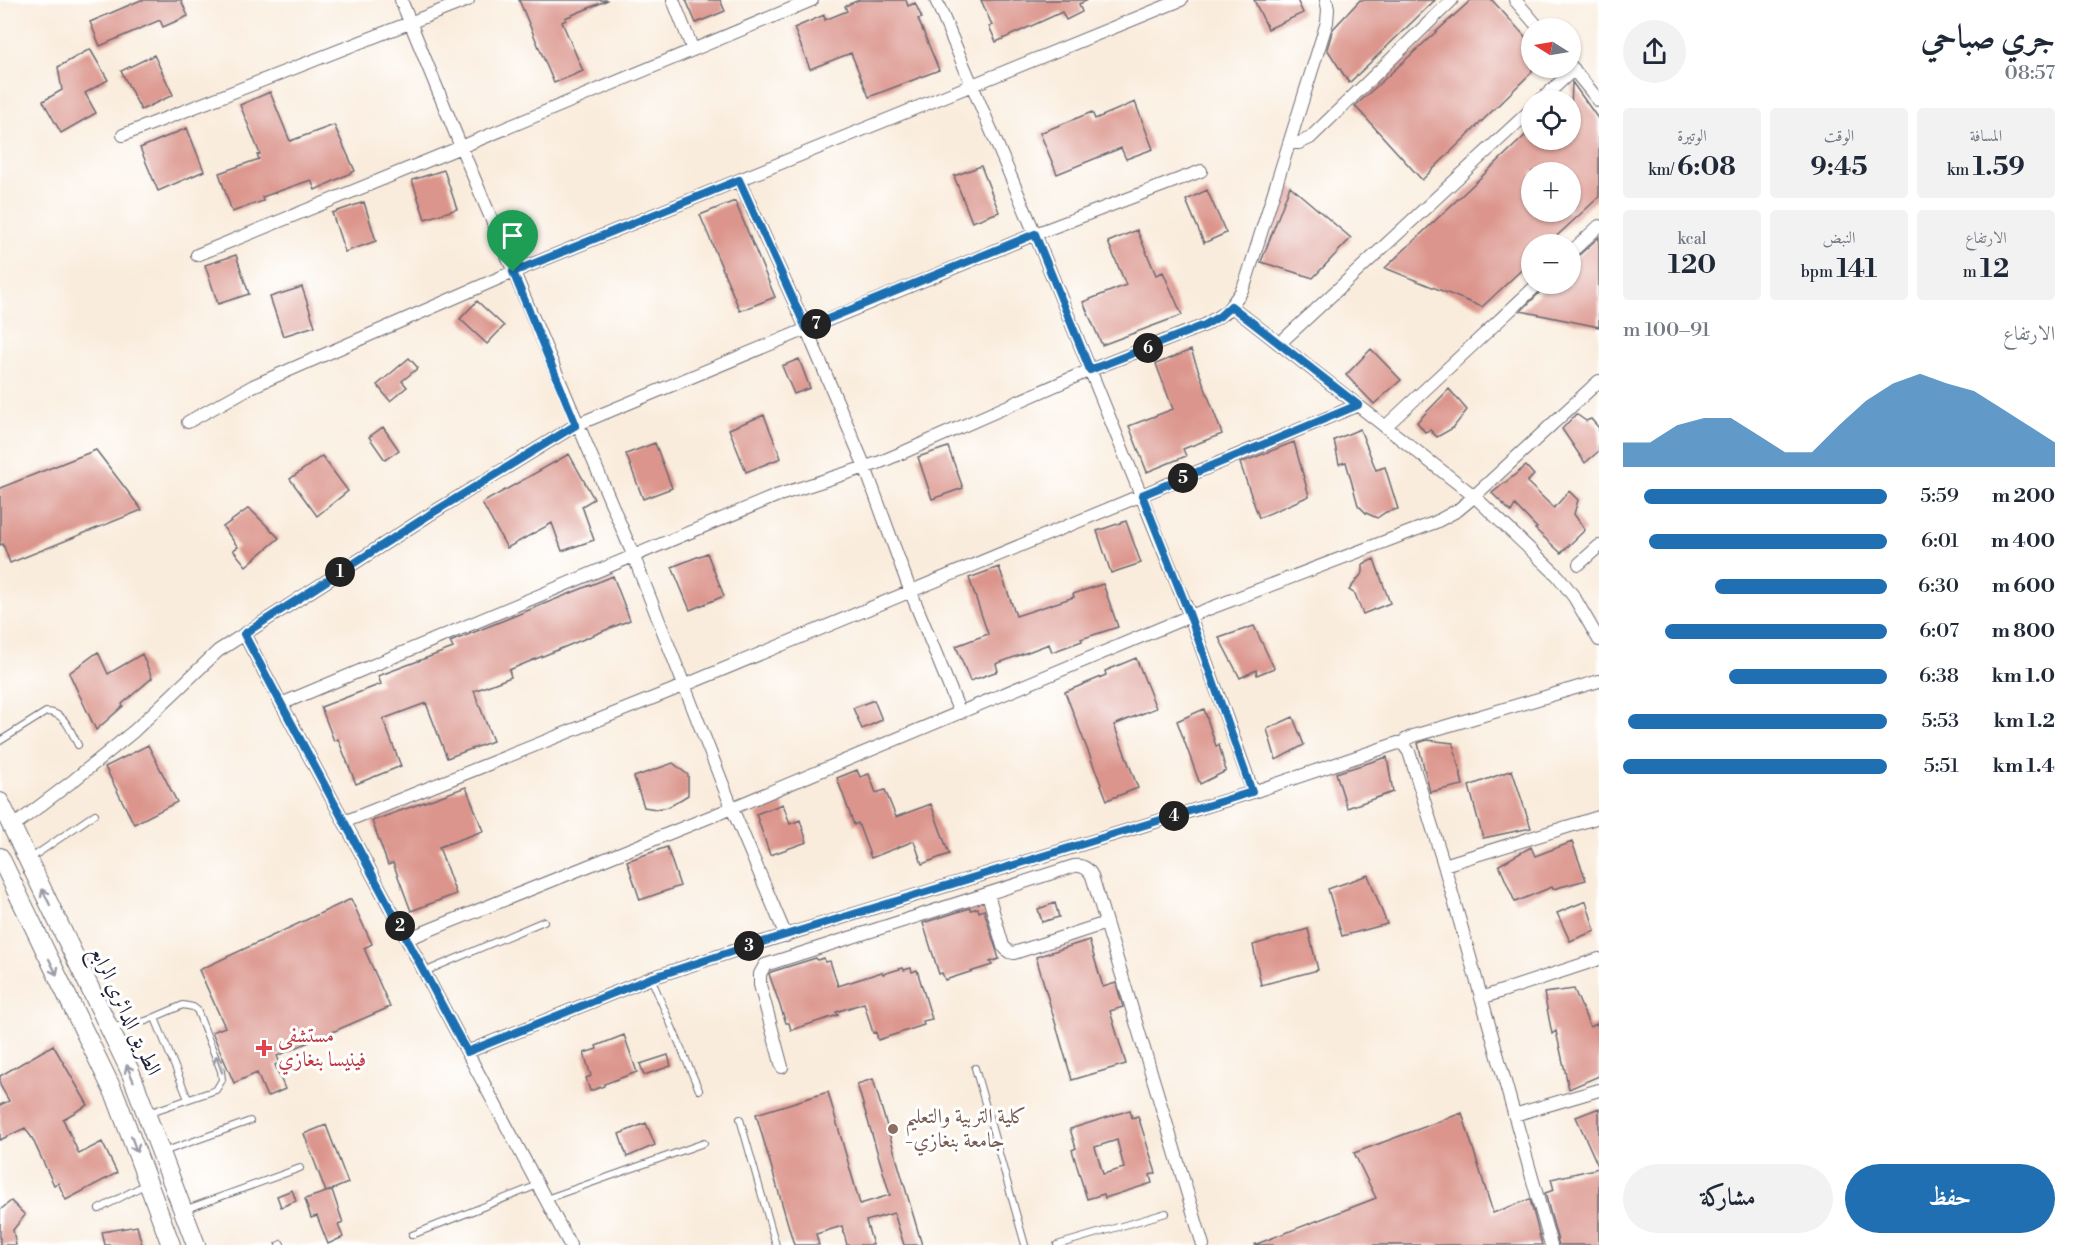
<!DOCTYPE html>
<html lang="ar">
<head>
<meta charset="utf-8">
<style>
  body { margin:0; font-family:"Libre Bodoni",Amiri,serif; background:#f2f2f3; color:#1f2937; direction:rtl; height:100vh; display:flex; flex-direction:column; font-size:22px; white-space:nowrap }
  * { box-sizing:border-box; margin:0 }
  p { font-size:20px; color:#747a83 }
  .icon { flex:none; width:33px; height:33px; fill:none; stroke:currentColor; stroke-width:2; stroke-linecap:round; stroke-linejoin:round }
  .map { position:relative; flex:1; overflow:hidden; direction:ltr }
  .sheet { display:flex; flex-direction:column; background:#fff; width:480px }
  .sheet>* { flex:none }
  .needle { width:39px; rotate:281deg }
  .tools { position:absolute; left:1521px; top:18px; display:grid; gap:12px }
  .tools a { display:grid; place-items:center; width:60px; height:60px; border-radius:50%; background:#fff; box-shadow:0 2px 4px #0004; font-size:30px }
  .pin { position:absolute; display:grid; place-items:center; width:51px; height:51px; color:#fff; margin:-62px -26px; border-radius:50% 50% 50% 0; rotate:-45deg; box-shadow:0 0 6px #0007 }
  .pin .icon { rotate:45deg }
  .km { position:absolute; width:30px; height:30px; margin:-15px; border-radius:50%; background:#222; color:#fff; font-size:16px; line-height:30px; text-align:center }
  .round { display:grid; place-items:center; flex:none; width:63px; height:63px; border-radius:32px; background:#f2f2f3 }
  .summary { display:flex; align-items:center; justify-content:space-between; height:102px; padding:0 24px }
  h1 { font-size:33px; font-weight:700; line-height:45px }
  .metrics { display:grid; grid-template-columns:repeat(3,1fr); gap:9px; height:102px; padding:6px 24px }
  .metrics div { display:grid; align-content:center; border-radius:6px; background:#f2f2f3; text-align:center }
  .metrics b { font-size:26px; font-weight:700 }
  .metrics small { font-size:16px; font-weight:400 }
  .metrics p { font-size:16px }
  .chart { height:168px; padding:12px 24px }
  .chart p { display:flex; justify-content:space-between }
  .chart svg { width:100%; height:108px; margin-top:6px; fill:#1f6fb2; opacity:.7 }
  .cta { display:flex; gap:12px; margin-top:auto; padding:12px 24px }
  .cta a { flex:1; height:69px; border-radius:36px; background:#1f6fb2; color:#fff; font-size:24px; font-weight:700; line-height:69px; text-align:center }
  .cta a+a { background:#f2f2f3; color:#1f2937 }
  ul { padding:0 24px; list-style:none; font-size:20px }
  li { display:grid; grid-template-columns:96px 72px 1fr; align-items:center; height:45px }
  li i { height:15px; border-radius:8px; background:#1f6fb2 }
  main { display:flex; flex:1; min-height:0 }
  .map>svg:first-child { display:block }
  .building { fill:#db958c; fill-rule:evenodd }
  .lines { fill:none; stroke-linecap:round; stroke-linejoin:round }
  .service-casing { stroke:#6d6973; stroke-width:8 }
  .minor-casing { stroke:#6d6973; stroke-width:14 }
  .primary-casing { stroke:#6d6973; stroke-width:20 }
  .service { stroke:#fff; stroke-width:6 }
  .minor { stroke:#fff; stroke-width:12 }
  .primary { stroke:#fff; stroke-width:18 }
  .oneway { stroke:#9c9ca7 }
  .route-casing { stroke:#fff; stroke-width:12 }
  .route { stroke:#1f6fb2; stroke-width:8 }
  .health-dot { fill:#e0444e; stroke:#fff; stroke-width:2 }
  .education-dot { fill:#8d6e63; stroke:#fff; stroke-width:2 }
  .labels { text-anchor:middle; dominant-baseline:central; stroke-width:6; stroke-linejoin:round; paint-order:stroke }
  .street-label { font-size:21px; fill:#22223b; stroke:#fff }
  .health-label { font-size:21px; fill:#be3a42; stroke:#fff; text-anchor:start }
  .education-label { font-size:21px; fill:#785e54; stroke:#fff; text-anchor:start }
</style>
</head>
<body>
<main>
<section class="sheet">
<div class="summary"><div><h1>جري صباحي</h1><p>08:57</p></div><a class="round"><svg class="icon" aria-label="share" viewBox="0 0 24 24"><path d="M12 15V3M7 8l5-5 5 5M5 13v7h14v-7"/></svg></a></div>
<div class="metrics">
<div><p>المسافة</p><b>1.59<small> km</small></b></div>
<div><p>الوقت</p><b>9:45</b></div>
<div><p>الوتيرة</p><b>6:08<small> /km</small></b></div>
</div>
<div class="metrics">
<div><p>الارتفاع</p><b>12<small> m</small></b></div>
<div><p>النبض</p><b>141<small> bpm</small></b></div>
<div><p>kcal</p><b>120</b></div>
</div>
<div class="chart"><p><span>الارتفاع</span>91–100 m</p>
<svg viewBox="0 0 160 44" preserveAspectRatio="none"><path d="M0 44V34L10 34L20 27L30 24L40 24L50 31L60 38L70 38L80 27L90 17L100 10L110 6L120 10L130 13L140 20L150 27L160 34V44z"/></svg>
</div>
<ul>
<li><b>200 m</b>5:59<i style="width:92%"></i></li>
<li><b>400 m</b>6:01<i style="width:90%"></i></li>
<li><b>600 m</b>6:30<i style="width:65%"></i></li>
<li><b>800 m</b>6:07<i style="width:84%"></i></li>
<li><b>1.0 km</b>6:38<i style="width:60%"></i></li>
<li><b>1.2 km</b>5:53<i style="width:98%"></i></li>
<li><b>1.4 km</b>5:51<i style="width:100%"></i></li>
</ul>
<div class="cta"><a>حفظ</a><a>مشاركة</a></div>
</section>
<div class="map">
<svg width="1599" height="1245" viewBox="0 0 1599 1245">
  <rect width="100%" height="100%" fill="#fff"/>
  <filter id="ink" filterUnits="userSpaceOnUse"><feTurbulence type="fractalNoise" baseFrequency=".0167" numOctaves="2"/><feDisplacementMap in="SourceGraphic" scale="12" xChannelSelector="R" yChannelSelector="G"/><feConvolveMatrix kernelMatrix="1 2 1 2 8 2 1 2 1" color-interpolation-filters="sRGB"/></filter>
  <filter id="wash" filterUnits="userSpaceOnUse"><feTurbulence type="fractalNoise" baseFrequency=".008" numOctaves="4" result="noise"/><feDisplacementMap in="SourceGraphic" scale="24" xChannelSelector="R" yChannelSelector="G"/><feGaussianBlur stdDeviation="1.35" result="paint"/><feColorMatrix in="noise" values="0 0 0 0 0 0 0 0 0 0 0 0 0 0 0 0 0 1.4 0 .05"/><feComposite in="paint" operator="in"/></filter>
  <g filter="url(#wash)">
    <rect width="100%" height="100%" fill="#f9ecdc"/>
    <g id="blocks">
      <path class="building" d="M 141,0 L 181,0 L 188,16 L 163,27 L 160,20 L 100,46 L 90,22 Z
        M 519,0 L 608,0 L 565,18 L 566,20 L 562,22 L 583,71 L 554,83 Z
        M 686,0 L 720,0 L 725,11 L 696,23 Z
        M 859,0 L 906,0 L 908,6 L 915,3 L 922,18 L 918,19 L 939,70 L 869,97 L 851,53 L 810,69 L 794,28 L 824,15 L 825,20 L 847,11 L 845,6 Z
        M 981,0 L 1088,0 L 1079,4 L 1082,12 L 1066,20 L 1062,12 L 996,42 L 989,26 L 992,25 Z
        M 1254,0 L 1297,0 L 1303,13 L 1268,29 Z
        M 1360,0 L 1435,0 L 1349,83 L 1327,49 L 1333,29 Z
        M 1471,0 L 1492,0 L 1532,44 L 1532,72 L 1422,180 L 1355,106 Z
        M 90,49 L 108,80 L 85,93 L 96,113 L 61,133 L 43,101 L 62,90 L 58,67 Z
        M 154,55 L 173,95 L 141,110 L 121,71 Z
        M 1572,82 L 1599,120 L 1599,197 L 1548,244 L 1532,244 L 1532,260 L 1482,307 L 1385,268 L 1532,129 L 1532,140 L 1570,140 ZM 1532,172 L 1570,172 L 1570,212 L 1532,212 Z
        M 270,92 L 290,141 L 334,125 L 355,171 L 315,190 L 311,180 L 262,197 L 263,201 L 232,212 L 219,173 L 259,159 L 257,155 L 260,154 L 240,105 Z
        M 1135,102 L 1153,149 L 1126,159 L 1121,148 L 1057,174 L 1040,133 L 1092,112 L 1095,119 Z
        M 187,128 L 204,171 L 158,191 L 140,148 Z
        M 981,166 L 999,212 L 972,222 L 954,176 Z
        M 444,170 L 457,209 L 425,219 L 412,180 Z
        M 1290,186 L 1351,238 L 1313,278 L 1261,262 Z
        M 1207,190 L 1226,233 L 1204,243 L 1186,200 Z
        M 735,201 L 775,297 L 740,311 L 700,215 Z
        M 364,202 L 376,241 L 345,252 L 332,213 Z
        M 1137,230 L 1156,275 L 1163,272 L 1182,315 L 1102,345 L 1083,302 L 1126,285 L 1108,242 Z
        M 1599,237 L 1599,327 L 1521,311 L 1548,284 L 1570,284 L 1570,263 Z
        M 236,255 L 249,294 L 218,304 L 205,265 Z
        M 302,287 L 315,326 L 283,336 L 270,297 Z
        M 477,301 L 504,326 L 487,344 L 460,319 Z
        M 1371,349 L 1401,380 L 1374,404 L 1346,375 Z
        M 1191,350 L 1222,434 L 1183,449 L 1186,456 L 1147,472 L 1129,426 L 1173,409 L 1156,364 Z
        M 409,358 L 418,368 L 402,381 L 407,387 L 390,401 L 377,385 Z
        M 799,359 L 810,388 L 794,394 L 782,366 Z
        M 1449,389 L 1467,410 L 1453,428 L 1437,437 L 1430,430 L 1425,432 L 1417,422 Z
        M 1576,414 L 1586,421 L 1591,419 L 1599,428 L 1599,451 L 1585,463 L 1562,429 Z
        M 764,415 L 781,458 L 746,472 L 729,429 Z
        M 383,427 L 399,450 L 385,460 L 369,437 Z
        M 1360,429 L 1376,470 L 1385,467 L 1398,509 L 1386,512 L 1377,518 L 1366,513 L 1358,505 L 1346,462 L 1339,464 L 1334,440 Z
        M 1294,442 L 1309,496 L 1259,518 L 1240,463 Z
        M 655,443 L 672,488 L 643,499 L 626,454 Z
        M 948,447 L 963,488 L 932,499 L 918,457 Z
        M 96,450 L 142,510 L 10,563 L 3,544 L 0,545 L 0,488 Z
        M 569,454 L 594,499 L 582,506 L 594,540 L 562,551 L 552,523 L 507,548 L 482,503 Z
        M 322,456 L 348,491 L 317,516 L 290,479 Z
        M 1526,466 L 1534,475 L 1527,482 L 1554,508 L 1569,491 L 1578,500 L 1574,514 L 1585,530 L 1561,553 L 1535,529 L 1537,528 L 1515,505 L 1511,512 L 1492,493 Z
        M 249,508 L 279,538 L 246,566 L 233,550 L 238,547 L 223,527 Z
        M 1126,521 L 1141,563 L 1111,573 L 1097,531 Z
        M 707,553 L 724,596 L 690,610 L 672,567 Z
        M 1374,559 L 1390,603 L 1363,614 L 1355,594 L 1349,590 L 1363,572 L 1363,564 Z
        M 999,567 L 1016,616 L 1074,597 L 1073,594 L 1103,584 L 1118,627 L 1081,639 L 1082,641 L 1052,652 L 1049,644 L 996,664 L 998,671 L 970,681 L 956,646 L 988,634 L 969,578 Z
        M 613,576 L 630,620 L 509,670 L 511,677 L 474,691 L 493,741 L 447,758 L 426,703 L 383,719 L 401,766 L 356,784 L 338,739 L 334,741 L 321,707 L 381,684 L 378,676 L 453,648 L 450,642 Z
        M 1254,626 L 1274,668 L 1257,675 L 1256,670 L 1240,678 L 1219,638 Z
        M 98,652 L 108,674 L 142,654 L 152,678 L 122,704 L 123,706 L 96,730 L 69,673 Z
        M 1136,658 L 1156,708 L 1114,725 L 1138,788 L 1107,800 L 1065,692 L 1106,675 L 1105,671 Z
        M 874,700 L 882,720 L 862,729 L 853,708 Z
        M 1204,709 L 1216,746 L 1219,745 L 1226,771 L 1200,784 L 1177,721 Z
        M 1293,717 L 1304,745 L 1276,760 L 1267,729 Z
        M 1427,740 L 1453,743 L 1463,785 L 1430,792 L 1418,743 Z
        M 148,745 L 177,802 L 134,824 L 105,767 Z
        M 1387,757 L 1393,792 L 1347,808 L 1336,773 Z
        M 673,763 L 688,775 L 688,795 L 669,807 L 656,809 L 644,807 L 634,777 Z
        M 857,770 L 860,777 L 869,774 L 876,793 L 885,790 L 896,817 L 931,804 L 949,854 L 922,864 L 914,841 L 871,858 L 858,823 L 854,825 L 837,778 Z
        M 1512,770 L 1531,828 L 1483,838 L 1469,786 Z
        M 466,787 L 483,831 L 439,847 L 456,894 L 411,911 L 393,863 L 388,865 L 372,821 Z
        M 783,804 L 790,824 L 800,820 L 807,842 L 770,855 L 756,814 Z
        M 1572,842 L 1586,880 L 1553,889 L 1552,887 L 1515,902 L 1499,865 L 1531,847 L 1535,856 Z
        M 667,847 L 680,886 L 640,900 L 627,861 Z
        M 1368,875 L 1387,924 L 1342,936 L 1328,889 Z
        M 351,899 L 372,944 L 364,948 L 390,1007 L 277,1056 L 280,1063 L 275,1065 L 285,1089 L 267,1097 L 257,1073 L 234,1083 L 212,1032 L 225,1027 L 199,970 Z
        M 1586,901 L 1595,931 L 1570,941 L 1557,913 Z
        M 1055,903 L 1059,917 L 1042,922 L 1038,909 Z
        M 970,908 L 971,910 L 978,908 L 979,912 L 984,910 L 999,959 L 990,962 L 992,965 L 945,980 L 942,973 L 939,974 L 923,923 Z
        M 1308,929 L 1318,970 L 1261,985 L 1253,945 Z
        M 1089,940 L 1103,987 L 1116,983 L 1123,1007 L 1110,1011 L 1126,1064 L 1072,1080 L 1036,957 Z
        M 816,958 L 817,960 L 824,958 L 825,962 L 830,961 L 838,986 L 882,972 L 883,974 L 903,968 L 904,970 L 911,968 L 912,972 L 917,970 L 932,1019 L 923,1021 L 924,1025 L 878,1040 L 876,1032 L 873,1033 L 864,1003 L 836,1012 L 838,1015 L 791,1030 L 789,1023 L 786,1023 L 769,974 L 771,972 Z
        M 1574,989 L 1590,1027 L 1599,1023 L 1599,1076 L 1569,1089 L 1556,1031 L 1552,1034 L 1544,993 Z
        M 624,1035 L 637,1072 L 604,1084 L 604,1086 L 590,1091 L 586,1078 L 591,1076 L 584,1053 L 597,1049 L 596,1046 Z
        M 53,1045 L 88,1105 L 63,1119 L 79,1154 L 102,1142 L 117,1173 L 66,1200 L 58,1183 L 54,1185 L 32,1138 L 25,1128 L 0,1140 L 0,1105 L 9,1101 L 0,1085 L 0,1076 Z
        M 668,1055 L 671,1066 L 644,1075 L 640,1064 Z
        M 873,1079 L 922,1245 L 904,1245 L 894,1213 L 866,1221 L 873,1245 L 847,1245 L 842,1226 L 816,1234 L 819,1245 L 794,1245 L 756,1114 L 828,1092 L 860,1204 L 890,1195 L 857,1084 Z
        M 1599,1108 L 1599,1168 L 1576,1117 Z
        M 1130,1110 L 1132,1118 L 1138,1116 L 1156,1173 L 1150,1175 L 1152,1183 L 1105,1198 L 1104,1194 L 1087,1199 L 1072,1150 L 1076,1148 L 1070,1129 ZM 1117,1140 L 1124,1168 L 1103,1174 L 1095,1147 Z
        M 1462,1113 L 1493,1213 L 1530,1199 L 1542,1245 L 1254,1245 L 1376,1198 L 1354,1153 Z
        M 646,1123 L 655,1145 L 627,1157 L 619,1134 Z
        M 326,1125 L 348,1183 L 326,1192 L 304,1134 Z
        M 1599,1168 L 1599,1245 L 1559,1245 L 1545,1193 L 1554,1190 L 1551,1179 Z
        M 292,1190 L 296,1201 L 281,1207 L 277,1196 Z
        M 332,1190 L 343,1223 L 338,1225 L 343,1237 L 328,1244 L 317,1216 L 311,1218 L 305,1199 Z
        M 11,1201 L 25,1215 L 13,1230 L 16,1245 L 0,1245 L 0,1210 Z
        M 137,1226 L 142,1245 L 105,1245 L 102,1232 Z"/>
    </g>
  </g>
  <g filter="url(#ink)">
    <use href="#blocks" fill-opacity="0" stroke="#6d6973" stroke-width="1.5"/>
    <g class="lines">
      <g class="service-casing">
        <path id="service" d="M 0,741 L 46,712 C 65,712 70,730 78,745
          M 31,858 L 95,814
          M 424,972 L 544,921
          M 651,978 L 699,1090
          M 155,1018 L 188,1099
          M 113,1027 L 146,1021 L 183,1005 L 193,1007 L 197,1010 L 221,1071 L 222,1080 L 216,1090 L 148,1113
          M 975,1068 L 1025,1245
          M 740,1119 L 776,1245
          M 163,1152 L 250,1121
          M 546,1199 L 704,1143
          M 99,1209 L 146,1184
          M 184,1210 L 300,1168
          M 412,1235 L 538,1185
          M 279,1245 L 281,1244
          M 1057,1245 L 1166,1213"/>
      </g>
      <g class="minor-casing">
        <path id="minor" d="M 401,0 L 461,147 L 634,557 L 732,808 L 407,939
          M 673,0 L 693,50
          M 936,0 L 1035,234 L 1190,616 L 1253,792
          M 1515,0 L 1539,28
          M 1570,65 L 1599,101
          M 1541,100 L 1574,69
          M 123,135 L 468,0
          M 1289,143 L 1299,143 L 1310,138 L 1452,0
          M 739,180 L 806,328 L 865,467 L 910,590 L 960,713
          M 1570,253 L 1599,226
          M 197,255 L 461,147 L 812,0
          M 1231,306 L 1474,496 L 1558,576 L 1574,597 L 1599,640
          M 1279,344 L 1532,109
          M 188,422 L 253,386 L 513,272 L 1181,0
          M 1385,427 L 1538,284
          M 1579,564 L 1599,546
          M 244,634 L 570,1245
          M 281,704 L 776,496 L 878,463 L 904,452 L 1090,370 L 1205,325 L 1227,311 L 1241,292 L 1246,281 L 1327,22 L 1328,9 L 1326,0
          M 1403,744 L 1405,740 L 1413,736 L 1599,681
          M 344,822 L 683,686 L 1358,405
          M 12,827 L 74,780 L 134,731 L 218,651 L 429,515 L 576,425 L 1035,234 L 1201,171
          M 1444,865 L 1599,817
          M 988,894 L 1003,946 L 1009,952 L 1014,953 L 1106,923
          M 786,936 L 732,808 L 1190,616 L 1436,522 L 1458,510 L 1470,500 L 1599,381
          M 1481,998 L 1599,959
          M 467,1052 L 651,978 L 743,948 L 1253,792 L 1398,743 L 1403,744 L 1409,752 L 1444,865 L 1551,1245
          M 782,1067 L 760,985 L 760,974 L 765,965 L 1074,866 C 1082,865 1088,868 1092,876 L 1203,1245
          M 1514,1115 L 1599,1090"/>
      </g>
      <g class="primary-casing">
        <path id="primary" d="M 0,802 L 130,1071 L 196,1245
          M 0,857 L 116,1097 L 171,1245"/>
      </g>
      <use href="#service" class="service"/>
      <use href="#minor" class="minor"/>
      <use href="#primary" class="primary"/>
    </g>
    <defs><path id="oneway-shaft" d="M-6 0H5M1.5-3L5.5 0L1.5 3" fill="none" stroke-width="1.6" stroke-linecap="round" stroke-linejoin="round" transform="scale(1.5)"/></defs>
    <g class="oneway">
      <use href="#oneway-shaft" transform="translate(46 897) rotate(-116)"/>
      <use href="#oneway-shaft" transform="translate(53 967) rotate(64)"/>
      <use href="#oneway-shaft" transform="translate(219 1064) rotate(-110)"/>
      <use href="#oneway-shaft" transform="translate(130 1073) rotate(-113)"/>
      <use href="#oneway-shaft" transform="translate(134 1144) rotate(70)"/>
    </g>
  </g>
  <g class="lines" filter="url(#ink)">
    <g class="route-casing">
      <path id="route" d="M 739,180 L 806,328 L 1035,234 L 1090,370 L 1205,325 L 1220,316 L 1231,306 L 1358,405 L 1142,495 L 1190,616 L 1252,792 L 743,948 L 651,978 L 467,1052 L 244,634 L 429,515 L 576,425 L 513,272 Z"/>
    </g>
    <use href="#route" class="route"/>
  </g>
  <path class="health-dot" d="M261 1039h6v6h6v6h-6v6h-6v-6h-6v-6h6z"/>
  <circle class="education-dot" cx="893" cy="1129" r="6"/>
  <g class="labels">
    <g class="street-label">
      <text transform="translate(125 1011) rotate(65)">الطريق الدائري الرابع</text>
    </g>
    <g class="health-label">
      <text x="278" y="1036">مستشفى<tspan x="278" dy="24">فينيسا بنغازي</tspan></text>
    </g>
    <g class="education-label">
      <text x="905" y="1117">كلية التربية والتعليم<tspan x="905" dy="24">-جامعة بنغازي</tspan></text>
    </g>
  </g>
</svg>
<div class="tools">
<a><svg class="needle" viewBox="-14 -14 28 28"><path d="M0-13l5 13h-10z" fill="#e53935"/><path d="M0 13l5-13h-10z" fill="#747a83"/></svg></a>
<a><svg class="icon" aria-label="locate" viewBox="0 0 24 24"><circle cx="12" cy="12" r="6"/><path d="M12 2v4M12 18v4M2 12h4M18 12h4"/></svg></a>
<a>+</a>
<a>−</a>
</div>
<div class="pin" style="left:513px;top:272px;background:#1e9e55"><svg class="icon" aria-label="arrive" viewBox="0 0 24 24"><path d="M6 21V4h12l-3 4 3 4H6"/></svg></div>
<b class="km" style="left:340px;top:572px">1</b>
<b class="km" style="left:400px;top:926px">2</b>
<b class="km" style="left:749px;top:946px">3</b>
<b class="km" style="left:1174px;top:816px">4</b>
<b class="km" style="left:1183px;top:478px">5</b>
<b class="km" style="left:1148px;top:348px">6</b>
<b class="km" style="left:816px;top:324px">7</b>
</div>
</main>
</body>
</html>
